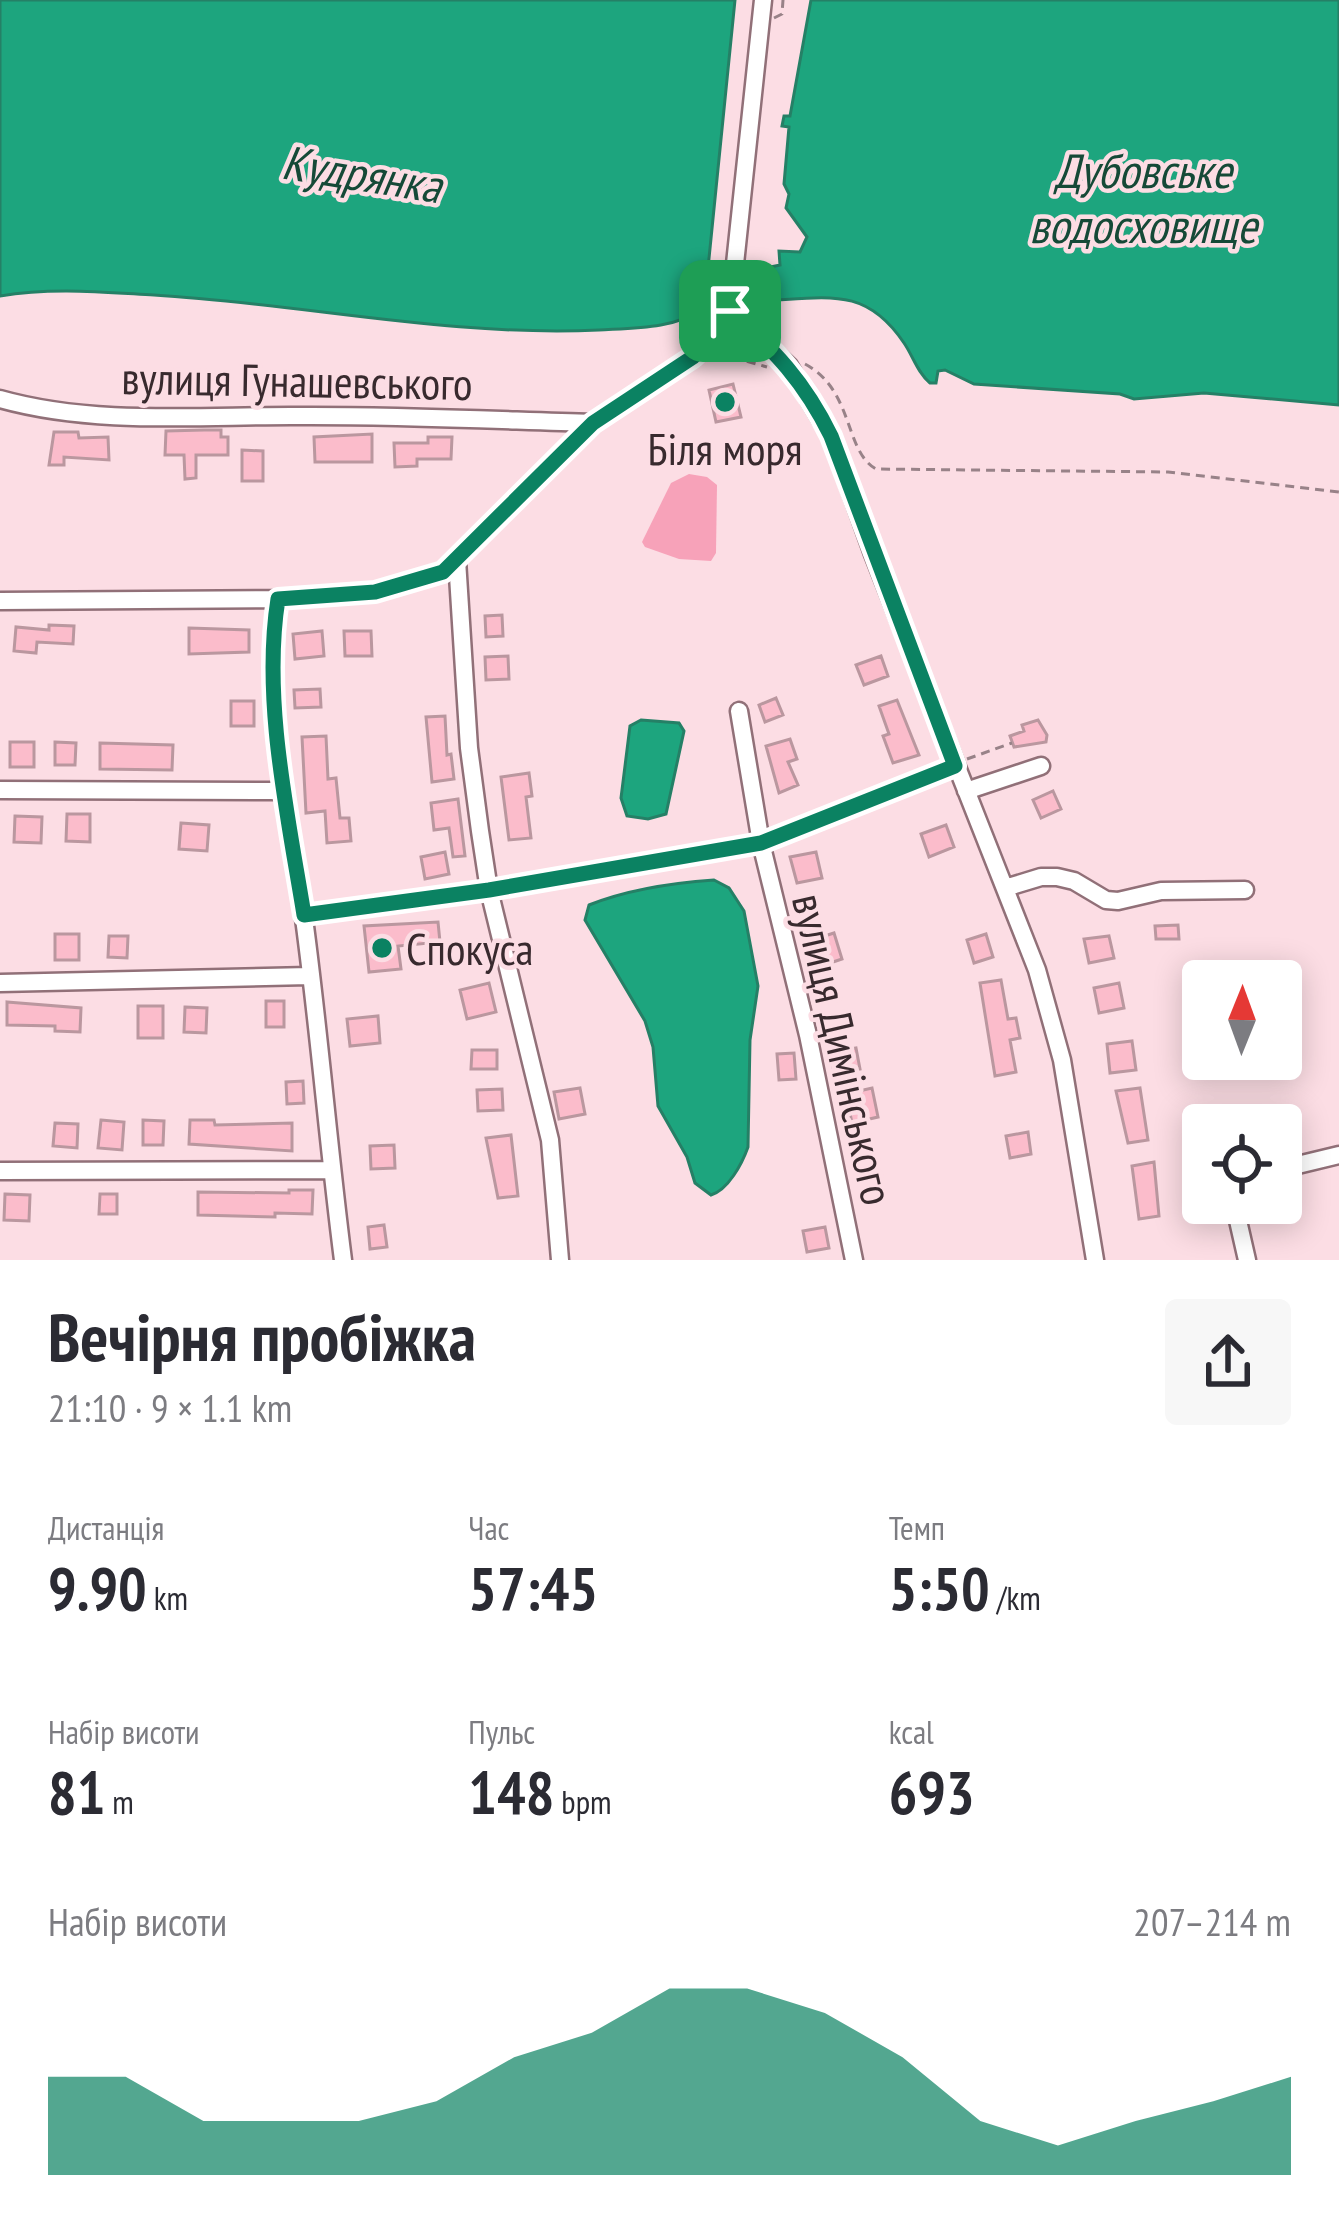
<!DOCTYPE html>
<html lang="uk">
<head>
<meta charset="utf-8">
<style>
  body { margin:0; font-family:"PT Sans Narrow",sans-serif; background:#f7f7f7; color:#2b2b33; height:100vh; display:flex; flex-direction:column; font-size:45px; white-space:nowrap }
  * { box-sizing:border-box; margin:0 }
  p { font-size:39px; color:#7c7c81 }
  .icon { flex:none; width:66px; height:66px; fill:none; stroke:currentColor; stroke-width:2; stroke-linecap:round; stroke-linejoin:round }
  .map { position:relative; height:1260px; overflow:hidden }
  .sheet { display:flex; flex-direction:column; background:#fff; flex:1 }
  .sheet>* { flex:none }
  .needle { width:78px; rotate:1deg }
  .buttons { position:absolute; left:1182px; top:960px; display:grid; gap:24px }
  .buttons a { display:grid; place-items:center; width:120px; height:120px; border-radius:12px; background:#fff; box-shadow:0 6px 30px #0003; font-size:60px }
  .pin { position:absolute; display:grid; place-items:center; width:102px; height:102px; color:#fff; margin:-51px; border-radius:24px; box-shadow:0 6px 18px #0006 }
  .round { display:grid; place-items:center; flex:none; width:126px; height:126px; border-radius:12px; background:#f7f7f7 }
  .overview { display:flex; align-items:center; justify-content:space-between; height:204px; padding:0 48px }
  h1 { font-size:66px; font-weight:700; line-height:90px }
  .stats { display:grid; grid-template-columns:repeat(3,1fr); gap:18px; height:204px; padding:12px 48px }
  .stats div { display:grid; align-content:center }
  .stats b { font-size:60px; font-weight:700 }
  .stats small { font-size:33px; font-weight:400 }
  .stats p { font-size:33px }
  .chart { height:336px; padding:24px 48px }
  .chart p { display:flex; justify-content:space-between }
  .chart svg { width:100%; height:216px; margin-top:12px; fill:#0b8262; opacity:.7 }
  .map>svg:first-child { display:block }
  .green { fill:#f7a2b9 }
  .water { fill:#1da57e; stroke:#258066; stroke-width:3 }
  .building { fill:#fbbccb; stroke:#ba979f; stroke-width:3 }
  .lines { fill:none; stroke-linecap:round; stroke-linejoin:round }
  .minor-casing { stroke:#917078; stroke-width:21 }
  .path { stroke:#988288; stroke-width:3; stroke-dasharray:9 6; stroke-linecap:butt }
  .minor { stroke:#fff; stroke-width:16 }
  .route-casing { stroke:#fff; stroke-width:24 }
  .route { stroke:#0b8262; stroke-width:15 }
  .poi-dot { fill:#0b8262; stroke:#fcdde4; stroke-width:4.5 }
  .labels { text-anchor:middle; dominant-baseline:central; stroke-width:9; stroke-linejoin:round; paint-order:stroke }
  .street-label { font-size:45px; fill:#382a2e; stroke:#fcdde4 }
  .poi-label { font-size:45px; fill:#382a2e; stroke:#fcdde4 }
  .water-label { font-size:48px; font-style:italic; fill:#154937; stroke:#fcdde4 }
</style>
</head>
<body>
<div class="map">
<svg width="1339" height="1260" viewBox="0 0 1339 1260">
  <rect width="100%" height="100%" fill="#fcdde4"/>
  <path class="green" d="M 689,474 L 707,477 L 717,485 L 716,553 L 711,561 L 679,559 L 645,547 L 642,542 L 671,483 Z"/>
  <path class="water" d="M 0,0 L 735,0 L 704,308 C 676,329 632,328 599,330 C 447,337 305,304 154,295 C 102,292 52,287 0,296 Z
    M 811,0 L 1339,0 L 1339,405 L 1204,393 L 1134,399 L 1120,394 L 974,384 L 945,370 L 938,371 L 936,383 L 930,383 C 917,372 913,356 904,343 C 869,291 835,296 778,300 L 779,288 L 755,283 L 756,270 L 780,265 L 779,251 L 800,252 L 807,237 L 786,208 L 789,194 L 784,184 L 789,127 L 782,126 L 784,116 L 790,116 Z
    M 641,720 L 679,723 L 684,731 L 666,814 L 648,819 L 627,816 L 621,798 L 630,726 Z
    M 714,880 L 729,888 L 744,911 L 758,986 L 750,1040 L 748,1147 C 742,1164 728,1190 711,1195 L 695,1183 L 687,1157 L 658,1106 L 653,1047 L 645,1021 L 585,920 L 589,905 C 629,889 671,883 714,880 Z"/>
  <path class="building" d="M 733,384 L 741,417 L 716,422 L 709,390 Z
    M 204,430 L 221,430 L 221,437 L 228,437 L 228,455 L 196,455 L 196,478 L 185,479 L 184,455 L 165,455 L 166,431 Z
    M 54,432 L 78,432 L 79,438 L 108,437 L 109,460 L 64,457 L 64,465 L 49,465 Z
    M 372,434 L 372,462 L 315,462 L 314,437 Z
    M 428,437 L 452,437 L 451,459 L 417,459 L 417,466 L 395,467 L 394,443 L 428,443 Z
    M 242,450 L 263,451 L 263,481 L 242,481 Z
    M 502,615 L 503,636 L 486,637 L 485,616 Z
    M 49,625 L 74,626 L 73,644 L 37,642 L 36,653 L 14,651 L 16,627 L 49,630 Z
    M 189,628 L 249,630 L 249,652 L 189,654 Z
    M 322,631 L 324,656 L 295,659 L 293,634 Z
    M 344,631 L 371,631 L 372,656 L 345,656 Z
    M 508,656 L 509,679 L 486,680 L 485,657 Z
    M 881,656 L 888,676 L 864,685 L 856,665 Z
    M 320,689 L 321,707 L 295,708 L 294,690 Z
    M 776,698 L 783,715 L 765,722 L 759,705 Z
    M 897,700 L 919,755 L 893,763 L 883,736 L 889,734 L 879,706 Z
    M 231,701 L 254,701 L 254,726 L 231,726 Z
    M 445,716 L 447,755 L 451,754 L 454,779 L 432,782 L 426,717 Z
    M 1038,720 L 1047,735 L 1046,742 L 1014,747 L 1010,736 L 1024,731 L 1022,725 Z
    M 326,736 L 328,779 L 336,778 L 340,818 L 349,818 L 351,841 L 327,843 L 325,811 L 306,813 L 302,737 Z
    M 790,739 L 797,759 L 788,762 L 798,785 L 779,793 L 766,746 Z
    M 10,742 L 34,742 L 34,767 L 10,767 Z
    M 55,742 L 76,743 L 75,765 L 55,765 Z
    M 100,743 L 173,745 L 172,770 L 100,769 Z
    M 529,773 L 532,796 L 526,797 L 531,838 L 509,840 L 501,777 Z
    M 1053,791 L 1061,809 L 1041,818 L 1033,800 Z
    M 458,799 L 465,856 L 453,857 L 449,828 L 434,830 L 431,803 Z
    M 67,814 L 90,814 L 90,842 L 66,841 Z
    M 15,816 L 42,817 L 41,843 L 14,842 Z
    M 181,823 L 209,825 L 207,851 L 179,849 Z
    M 946,825 L 954,847 L 929,857 L 921,834 Z
    M 445,852 L 449,874 L 425,879 L 421,857 Z
    M 816,852 L 822,878 L 797,883 L 790,857 Z
    M 438,922 L 440,942 L 398,946 L 401,969 L 369,972 L 364,926 Z
    M 1178,925 L 1179,939 L 1156,939 L 1155,926 Z
    M 834,933 L 842,959 L 830,963 L 826,951 L 813,955 L 809,941 Z
    M 55,934 L 79,934 L 79,960 L 55,960 Z
    M 986,934 L 993,957 L 974,963 L 967,940 Z
    M 109,936 L 128,936 L 127,958 L 108,957 Z
    M 1109,936 L 1114,958 L 1089,963 L 1084,939 Z
    M 1001,980 L 1008,1019 L 1016,1018 L 1020,1038 L 1010,1040 L 1016,1072 L 995,1076 L 980,983 Z
    M 489,983 L 496,1012 L 467,1019 L 460,990 Z
    M 1119,983 L 1124,1008 L 1099,1013 L 1094,988 Z
    M 266,1001 L 284,1001 L 284,1027 L 266,1027 Z
    M 7,1002 L 81,1008 L 80,1032 L 55,1031 L 55,1026 L 7,1025 Z
    M 138,1006 L 163,1006 L 163,1038 L 138,1038 Z
    M 185,1007 L 207,1008 L 206,1033 L 184,1032 Z
    M 378,1016 L 380,1043 L 350,1046 L 347,1019 Z
    M 1132,1041 L 1136,1070 L 1110,1073 L 1107,1044 Z
    M 856,1048 L 860,1069 L 834,1073 L 831,1052 Z
    M 472,1050 L 497,1050 L 497,1069 L 471,1069 Z
    M 794,1053 L 796,1079 L 779,1080 L 777,1054 Z
    M 303,1081 L 304,1103 L 287,1104 L 286,1082 Z
    M 580,1088 L 585,1114 L 559,1119 L 554,1092 Z
    M 872,1088 L 878,1117 L 852,1123 L 846,1094 Z
    M 1140,1088 L 1148,1140 L 1128,1143 L 1116,1091 Z
    M 502,1089 L 503,1110 L 478,1111 L 477,1090 Z
    M 101,1120 L 124,1122 L 122,1150 L 98,1148 Z
    M 143,1120 L 164,1121 L 163,1145 L 143,1145 Z
    M 190,1120 L 214,1120 L 215,1125 L 292,1123 L 292,1151 L 189,1144 Z
    M 55,1123 L 78,1124 L 77,1148 L 53,1146 Z
    M 1028,1132 L 1031,1154 L 1010,1158 L 1006,1136 Z
    M 511,1135 L 518,1196 L 498,1198 L 486,1138 Z
    M 394,1145 L 395,1168 L 371,1169 L 370,1146 Z
    M 1154,1162 L 1159,1216 L 1139,1219 L 1132,1166 Z
    M 289,1190 L 313,1190 L 312,1214 L 275,1213 L 275,1217 L 198,1215 L 198,1192 L 289,1193 Z
    M 5,1194 L 30,1195 L 29,1221 L 4,1220 Z
    M 100,1194 L 117,1194 L 117,1214 L 99,1214 Z
    M 384,1225 L 387,1247 L 370,1249 L 368,1227 Z
    M 825,1227 L 829,1248 L 807,1252 L 803,1231 Z"/>
  <g class="lines">
    <g class="minor-casing">
      <path id="minor" d="M 730,311 L 789,366 L 831,436 L 873,554 L 1037,970 L 1062,1060 L 1095,1260
        M 0,399 C 92,425 196,416 291,416 C 392,415 492,420 593,423
        M 457,560 L 469,748 L 480,831 L 489,890 L 550,1140 L 560,1260
        M 278,599 C 262,702 289,810 303,911 C 319,1027 328,1144 343,1260
        M 0,601 L 278,599 L 375,592 L 443,571 L 593,423 L 693,357 L 715,336 L 730,311 L 763,0
        M 739,711 L 761,843 L 808,1035 L 854,1260
        M 0,790 L 284,791
        M 966,791 L 1041,766
        M 1005,888 L 1041,877 L 1057,877 L 1074,881 L 1106,900 L 1118,901 L 1161,891 L 1245,890
        M 304,915 L 489,890 L 761,843 L 955,766
        M 0,983 L 309,976
        M 1281,1169 L 1339,1155
        M 0,1171 L 331,1170
        M 1234,1203 L 1247,1260"/>
    </g>
    <path class="path" d="M 774,18 L 782,14 L 783,0
      M 718,353 L 767,367
      M 805,364 C 854,390 844,451 876,469 L 1168,472 L 1339,492
      M 967,759 L 1012,743"/>
    <use href="#minor" class="minor"/>
  </g>
  <g class="lines">
    <g class="route-casing">
      <path id="route" d="M 730,311 C 775,351 804,381 831,436 L 955,766 L 761,843 L 489,890 L 304,915 C 288,816 262,699 278,599 L 375,592 L 443,572 L 593,423 L 693,357 L 716,336 Z"/>
    </g>
    <use href="#route" class="route"/>
  </g>
  <g class="poi-dot">
    <circle cx="725" cy="402" r="12"/>
    <circle cx="382" cy="948" r="12"/>
  </g>
  <g class="labels">
    <g class="street-label">
      <text transform="translate(297 380) rotate(1)">вулиця Гунашевського</text>
      <text transform="translate(844 1049) rotate(77)">вулиця Димінського</text>
    </g>
    <g class="poi-label">
      <text x="725" y="448">Біля моря</text>
      <text x="406" y="948" text-anchor="start">Спокуса</text>
    </g>
    <g class="water-label">
      <text x="1143" y="170">Дубовське<tspan x="1143" dy="55">водосховище</tspan></text>
      <text transform="translate(362 173) rotate(9)">Кудрянка</text>
    </g>
  </g>
</svg>
<div class="buttons">
<a><svg class="needle" viewBox="-14 -14 28 28"><path d="M0-13l5 13h-10z" fill="#e53935"/><path d="M0 13l5-13h-10z" fill="#7c7c81"/></svg></a>
<a><svg class="icon" aria-label="locate" viewBox="0 0 24 24"><circle cx="12" cy="12" r="6"/><path d="M12 2v4M12 18v4M2 12h4M18 12h4"/></svg></a>
</div>
<div class="pin" style="left:730px;top:311px;background:#1e9e55"><svg class="icon" aria-label="arrive" viewBox="0 0 24 24"><path d="M6 21V4h12l-3 4 3 4H6"/></svg></div>
</div>
<section class="sheet">
<div class="overview"><div><h1>Вечірня пробіжка</h1><p>21:10 · 9 × 1.1 km</p></div><a class="round"><svg class="icon" aria-label="share" viewBox="0 0 24 24"><path d="M12 15V3M7 8l5-5 5 5M5 13v7h14v-7"/></svg></a></div>
<div class="stats">
<div><p>Дистанція</p><b>9.90<small> km</small></b></div>
<div><p>Час</p><b>57:45</b></div>
<div><p>Темп</p><b>5:50<small> /km</small></b></div>
</div>
<div class="stats">
<div><p>Набір висоти</p><b>81<small> m</small></b></div>
<div><p>Пульс</p><b>148<small> bpm</small></b></div>
<div><p>kcal</p><b>693</b></div>
</div>
<div class="chart"><p><span>Набір висоти</span>207–214 m</p>
<svg viewBox="0 0 160 44" preserveAspectRatio="none"><path d="M0 44V24L10 24L20 33L30 33L40 33L50 29L60 20L70 15L80 6L90 6L100 11L110 20L120 33L130 38L140 33L150 29L160 24V44z"/></svg>
</div>
</section>
</body>
</html>
